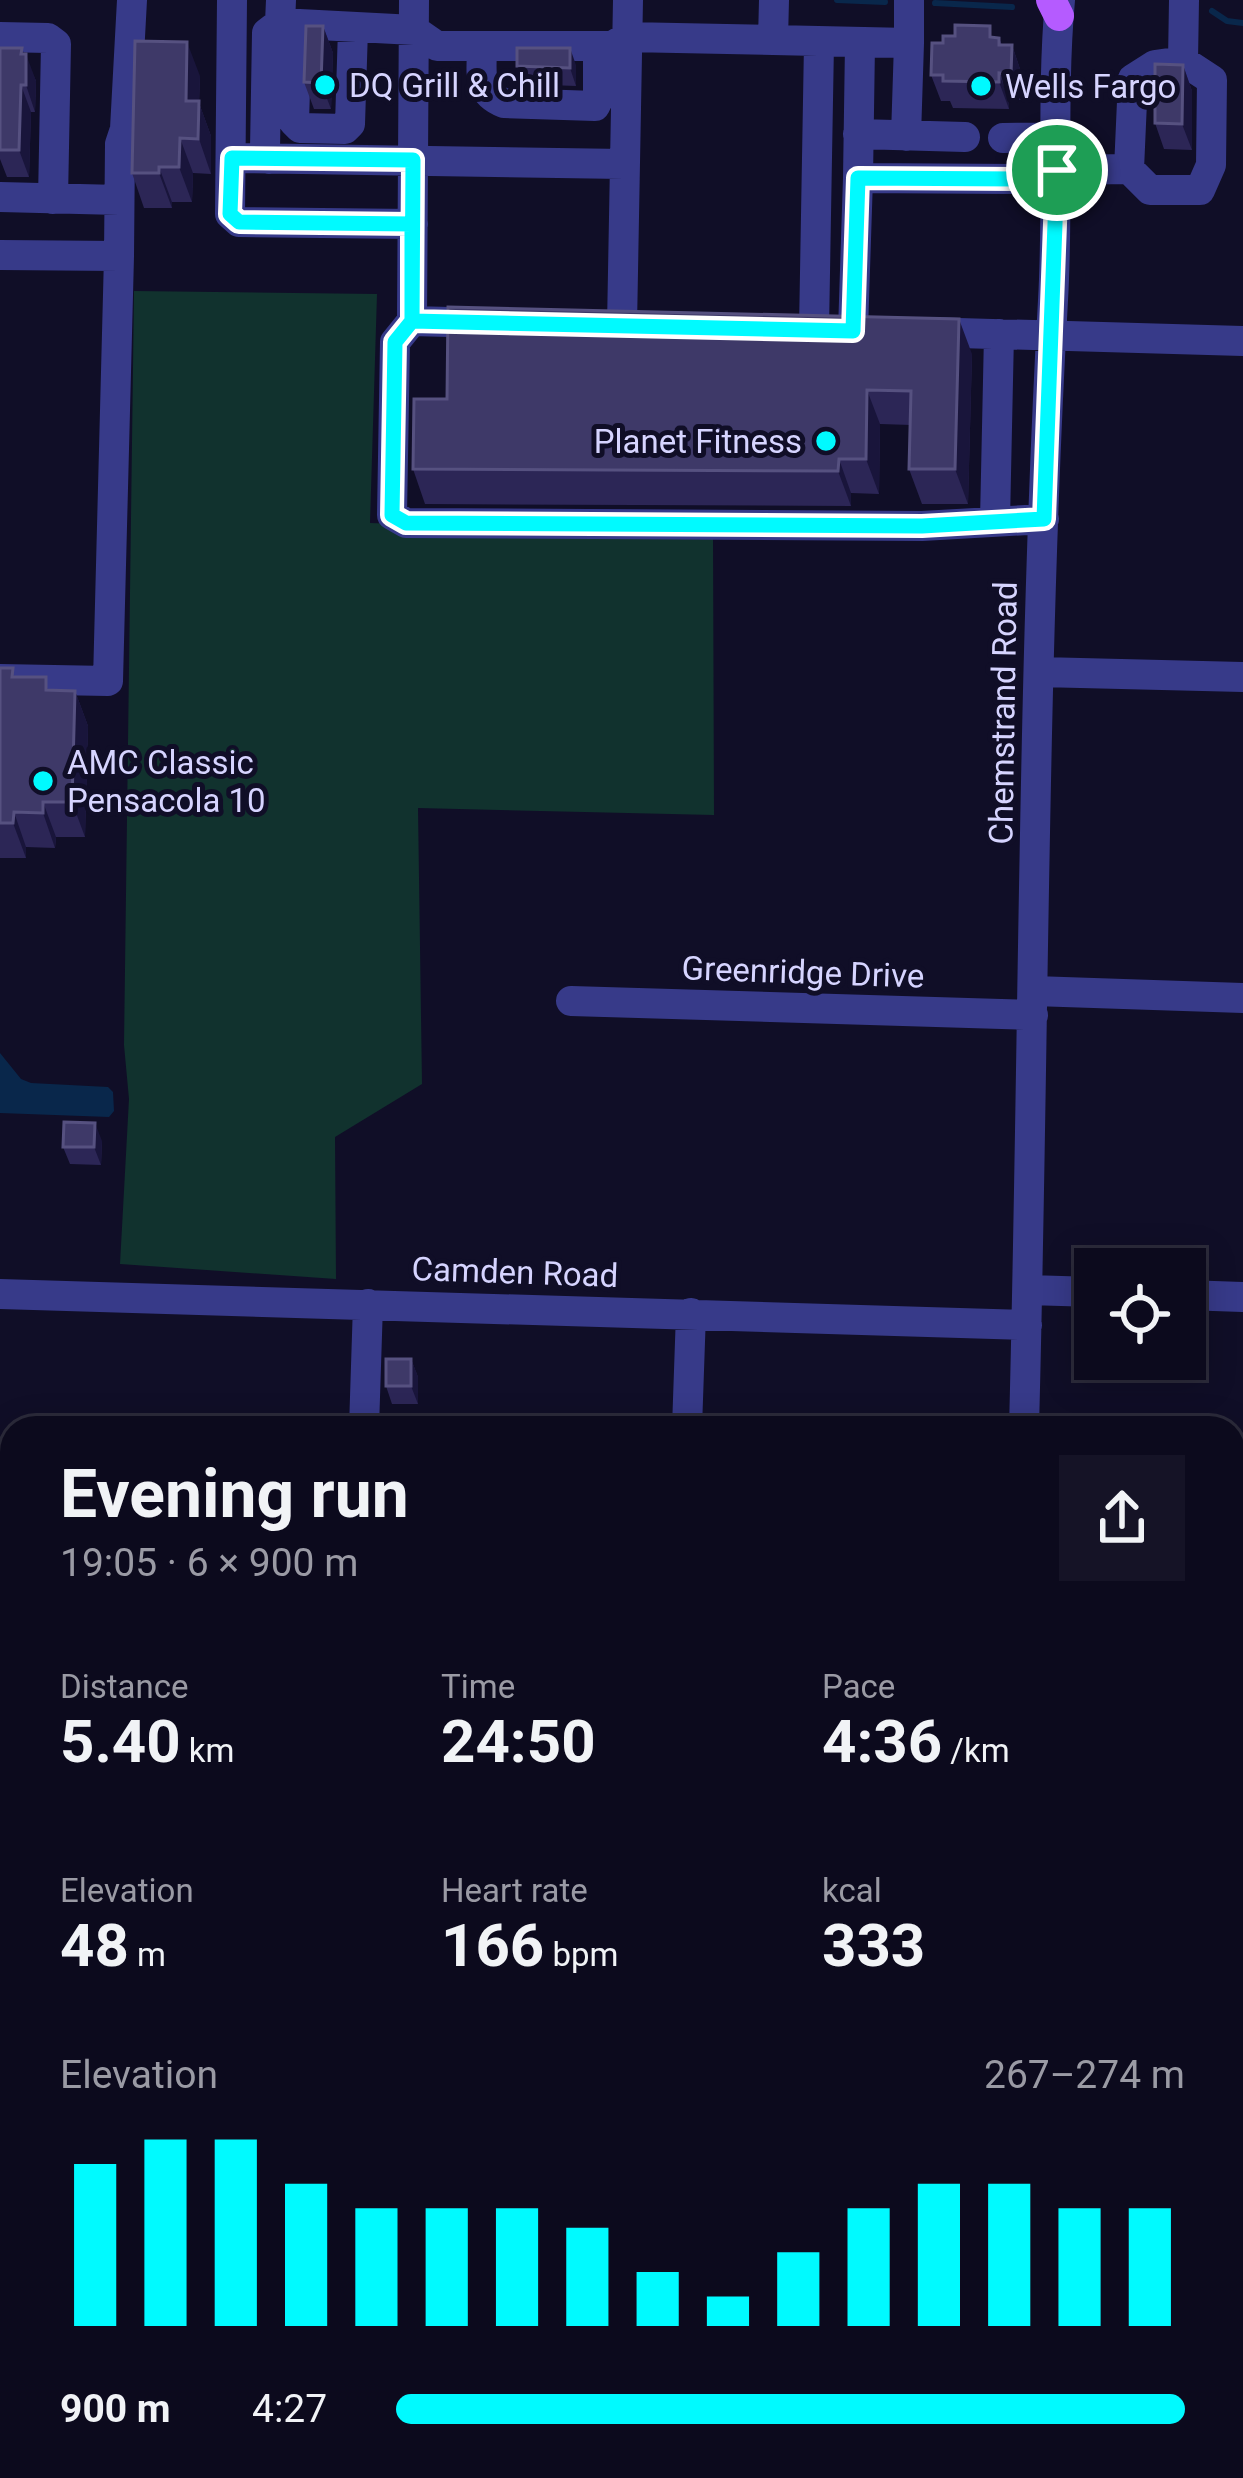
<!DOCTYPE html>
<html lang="en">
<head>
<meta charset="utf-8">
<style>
  body { margin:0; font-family:Roboto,sans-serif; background:#151326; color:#f1f3f6; height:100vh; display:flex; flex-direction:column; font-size:45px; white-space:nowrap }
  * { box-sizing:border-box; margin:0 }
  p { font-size:39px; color:#9a9aa4 }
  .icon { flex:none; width:66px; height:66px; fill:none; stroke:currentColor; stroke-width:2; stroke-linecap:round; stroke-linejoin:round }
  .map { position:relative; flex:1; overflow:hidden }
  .side { position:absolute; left:0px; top:1416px; width:1245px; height:1062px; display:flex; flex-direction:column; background:#0c0a1d; border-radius:36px 36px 0 0; box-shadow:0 6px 30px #0003,0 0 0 3px #2c2b3b }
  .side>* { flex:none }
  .tools { position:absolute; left:1074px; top:1248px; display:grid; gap:24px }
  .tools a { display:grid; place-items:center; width:132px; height:132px; border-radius:0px; background:#0c0a1d; box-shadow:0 6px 30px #0003,0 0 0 3px #2c2b3b; font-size:60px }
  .pin { position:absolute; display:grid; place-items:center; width:102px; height:102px; color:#fff; margin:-51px; border:6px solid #fff; border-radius:50%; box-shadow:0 3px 12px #0007 }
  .round { display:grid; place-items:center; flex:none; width:126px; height:126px; border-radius:0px; background:#151326 }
  .summary { display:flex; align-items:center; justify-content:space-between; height:204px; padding:0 60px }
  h1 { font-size:66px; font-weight:700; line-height:90px }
  .stats { display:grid; grid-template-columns:repeat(3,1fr); gap:18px; height:204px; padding:12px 60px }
  .stats div { display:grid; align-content:center }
  .stats b { font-size:60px; font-weight:700 }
  .stats small { font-size:33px; font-weight:400 }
  .stats p { font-size:33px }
  .chart { height:336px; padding:24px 60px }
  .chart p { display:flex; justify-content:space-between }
  .chart svg { width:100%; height:216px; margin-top:12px; stroke:#00faff; stroke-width:6 }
  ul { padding:0 60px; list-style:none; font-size:39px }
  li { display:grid; grid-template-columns:192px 144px 1fr; align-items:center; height:90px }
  li i { height:30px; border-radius:15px; background:#00faff }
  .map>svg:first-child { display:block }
  .green { fill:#11322e }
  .water { fill:#09274b }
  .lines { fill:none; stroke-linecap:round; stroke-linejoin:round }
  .stream { stroke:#09274b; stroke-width:6 }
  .minor { stroke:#373a89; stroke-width:30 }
  .major { stroke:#b55bff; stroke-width:30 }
  .rail-casing { stroke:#00faff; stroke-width:10 }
  .rail { stroke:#100e27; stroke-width:6; stroke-dasharray:18; stroke-linecap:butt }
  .wall { fill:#2c2656 }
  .shaded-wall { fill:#19153b }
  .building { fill:#3e3968; stroke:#565180; stroke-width:3 }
  .route-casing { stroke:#fff; stroke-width:24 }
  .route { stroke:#00faff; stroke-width:15 }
  .poi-dot { fill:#00faff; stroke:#100e27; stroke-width:4.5 }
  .labels { text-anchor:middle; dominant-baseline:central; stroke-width:10; stroke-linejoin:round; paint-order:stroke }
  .poi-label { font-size:33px; fill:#d6d4ff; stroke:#100e27; text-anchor:start }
  .street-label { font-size:33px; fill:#d6d4ff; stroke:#100e27 }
</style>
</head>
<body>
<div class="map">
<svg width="1243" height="2478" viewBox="0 0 1243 2478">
  <rect width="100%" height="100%" fill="#100e27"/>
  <path class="green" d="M 134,291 L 377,294 L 370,523 L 713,535 L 714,815 L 418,808 L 422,1084 L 335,1137 L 336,1279 L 120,1264 L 129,1099 L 124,1045 Z
    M 0,2390 L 12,2417 L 12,2464 L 0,2448 Z"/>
  <path class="water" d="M 0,1053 L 21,1079 L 31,1083 L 108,1087 L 113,1092 L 114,1111 L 109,1117 L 0,1113 Z"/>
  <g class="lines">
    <path class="stream" d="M 837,0 L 885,2
      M 935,3 L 1012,7
      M 1212,11 L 1227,21 L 1243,23"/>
    <path class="minor" d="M 232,0 L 230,214 L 239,222 L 413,224
      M 281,0 L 280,23 L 414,30 L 437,46 L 612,46 L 627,37 L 773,40
      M 414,0 L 412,321 L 487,323
      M 774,0 L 773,40 L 909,43 L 909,0
      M 297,24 L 294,122 L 300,128 L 345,129 L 350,124 L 353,29
      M 0,37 L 48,38 L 56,44 L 53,199
      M 860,44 L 858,178 L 1037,179 L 1057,170 L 1129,169 L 1150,190 L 1200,190 L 1211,165 L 1212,80 L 1183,61 L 1184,0
      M 482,46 C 482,72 476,92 504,103 L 595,106 L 598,100 L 598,46
      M 858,134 L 965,137
      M 906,136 L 909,43
      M 1003,138 L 1057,137
      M 232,158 L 624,164
      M 269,159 L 265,149 L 267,33 L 280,23
      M 1129,169 L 1133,79 L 1155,65 L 1183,61
      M 0,197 L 119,200
      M 0,255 L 119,256 L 108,681 L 0,679
      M 119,256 L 120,144 L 125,129 L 132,0
      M 412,321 L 395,342 L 392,515 L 406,523 L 922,526 L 1044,519
      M 622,326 L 628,0
      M 814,330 L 819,43
      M 853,331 L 858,178
      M 925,332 L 1243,341
      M 995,521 L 999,334
      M 1040,672 L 1243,677
      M 1034,991 L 1243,998
      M 571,1001 L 1033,1015
      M 1028,1290 L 1095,1292
      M 0,1294 L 1027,1325
      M 1185,1295 L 1243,1297
      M 364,1428 L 368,1304
      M 687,1428 L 691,1313
      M 1024,1428 C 1034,1052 1032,675 1053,300 C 1059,200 1051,99 1060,0
      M 0,1603 L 12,1604
      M 1233,1607 L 1243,1607
      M 0,1814 L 12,1840
      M 1233,1899 L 1243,1899
      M 1233,2075 L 1243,2076
      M 679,2466 L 691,2478
      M 320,2478 L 320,2466
      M 997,2478 L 997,2466"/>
    <path class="major" d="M 1051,0 L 1059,16"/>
    <g class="rail-casing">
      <path id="rail" d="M 0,2311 L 12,2338
        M 71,2466 L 76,2478"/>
    </g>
    <use href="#rail" class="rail"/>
  </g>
  <path class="wall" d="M 323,26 L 333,53 L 331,109 L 314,109 L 304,82 Z
    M 994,38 L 999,38 L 1002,45 L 1012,45 L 1021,72 L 1021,100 L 1009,100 L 1009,109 L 953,108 L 950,101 L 941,101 L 931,75 Z
    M 0,48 L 24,54 L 36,81 L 35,112 L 31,112 L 29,177 L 7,177 L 0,159 Z
    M 576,65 L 576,86 L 523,84 L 517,66 Z
    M 1183,65 L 1192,91 L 1192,150 L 1164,149 L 1155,123 Z
    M 200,76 L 199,103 L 211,136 L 211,174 L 193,173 L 192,202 L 172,202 L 172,208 L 144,208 L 132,173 Z
    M 972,354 L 968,504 L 922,504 L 909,469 L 911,425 L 880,424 L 879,494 L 851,493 L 851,506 L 425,504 L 413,469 L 447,399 Z
    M 0,668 L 16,677 L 51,690 L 75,691 L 88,726 L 85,837 L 56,837 L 55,848 L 26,847 L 26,858 L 0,858 Z
    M 102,1141 L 101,1165 L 70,1164 L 63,1147 Z
    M 411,1359 L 418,1377 L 418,1404 L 392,1404 L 386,1386 Z"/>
  <path class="shaded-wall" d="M 323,26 L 333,53 L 331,109 L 321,83 Z
    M 187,42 L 200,76 L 199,103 L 211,136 L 211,174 L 186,101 Z
    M 1012,45 L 1021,72 L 1021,100 L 1011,74 Z
    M 22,48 L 26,60 L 26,54 L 36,81 L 35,112 L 26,85 Z
    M 570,48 L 576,65 L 576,86 L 570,68 Z
    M 1183,65 L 1192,91 L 1192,150 L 1182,124 Z
    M 999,73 L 1009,100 L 1009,109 L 999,82 Z
    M 21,85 L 31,112 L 29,177 L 19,150 Z
    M 180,138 L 193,173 L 192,202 L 179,167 Z
    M 159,167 L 172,202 L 172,208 L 159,173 Z
    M 959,319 L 972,354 L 968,504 L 955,469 Z
    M 867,390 L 880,424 L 879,494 L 866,459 Z
    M 839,459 L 851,493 L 851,506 L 838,471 Z
    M 75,691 L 88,726 L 85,837 L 72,802 Z
    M 43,802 L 56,837 L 55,848 L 43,813 Z
    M 14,812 L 26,847 L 26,858 L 13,823 Z
    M 95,1123 L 102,1141 L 101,1165 L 94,1147 Z
    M 411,1359 L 418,1377 L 418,1404 L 411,1386 Z"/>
  <path class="building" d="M 955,25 L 990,26 L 990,37 L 999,38 L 999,45 L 1012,45 L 1011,74 L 999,73 L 999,82 L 943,81 L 943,75 L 931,75 L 932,43 L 943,43 L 943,36 L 955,36 Z
    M 306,26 L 323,26 L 321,83 L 304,82 Z
    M 135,41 L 187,42 L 186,101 L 199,101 L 198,139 L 180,138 L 179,167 L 159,167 L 159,173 L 132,173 Z
    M 0,48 L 22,48 L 21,54 L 26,54 L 26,85 L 21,85 L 19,150 L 0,150 Z
    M 517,48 L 570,48 L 570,68 L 517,66 Z
    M 1155,64 L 1183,65 L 1182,124 L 1155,123 Z
    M 448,307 L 959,319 L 955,469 L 909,469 L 911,391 L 867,390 L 866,459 L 839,459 L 838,471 L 413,469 L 414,399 L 447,399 Z
    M 0,668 L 13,668 L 12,677 L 46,677 L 46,690 L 75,691 L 72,802 L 43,802 L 43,813 L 14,812 L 13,823 L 0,823 Z
    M 64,1122 L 95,1123 L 94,1147 L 63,1147 Z
    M 386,1359 L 411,1359 L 411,1386 L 386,1386 Z"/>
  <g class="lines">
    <g class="route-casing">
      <path id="route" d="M 1057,170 L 1037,179 L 858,178 L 853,331 L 412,321 L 412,224 L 239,222 L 230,214 L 232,158 L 413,160 L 412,321 L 395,342 L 392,515 L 406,523 L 922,526 L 1044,519 L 1057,170"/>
    </g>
    <use href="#route" class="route"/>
  </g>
  <g class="poi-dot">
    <circle cx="325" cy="85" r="12"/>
    <circle cx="981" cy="86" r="12"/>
    <circle cx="826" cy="441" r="12"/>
    <circle cx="43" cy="781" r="12"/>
  </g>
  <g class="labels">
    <g class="poi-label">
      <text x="349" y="85">DQ Grill &amp; Chill</text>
      <text x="1005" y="86">Wells Fargo</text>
      <text x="802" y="441" text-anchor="end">Planet Fitness</text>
      <text x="67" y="762">AMC Classic<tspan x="67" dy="38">Pensacola 10</tspan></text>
    </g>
    <g class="street-label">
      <text transform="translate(1003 713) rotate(-89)">Chemstrand Road</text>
      <text transform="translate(803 972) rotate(2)">Greenridge Drive</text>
      <text transform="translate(515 1272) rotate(2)">Camden Road</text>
    </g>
  </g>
</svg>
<div class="tools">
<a><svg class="icon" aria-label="locate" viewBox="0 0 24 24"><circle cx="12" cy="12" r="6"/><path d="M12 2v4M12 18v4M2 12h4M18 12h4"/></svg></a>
</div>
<div class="pin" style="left:1057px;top:170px;background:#1e9e55"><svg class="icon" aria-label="arrive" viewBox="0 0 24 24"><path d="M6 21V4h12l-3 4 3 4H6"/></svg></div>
<section class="side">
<div class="summary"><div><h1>Evening run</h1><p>19:05 · 6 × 900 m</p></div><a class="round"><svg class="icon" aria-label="share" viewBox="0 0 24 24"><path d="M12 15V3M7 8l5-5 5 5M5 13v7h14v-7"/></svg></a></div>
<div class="stats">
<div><p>Distance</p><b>5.40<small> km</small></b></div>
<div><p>Time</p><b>24:50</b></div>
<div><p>Pace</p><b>4:36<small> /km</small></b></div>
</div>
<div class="stats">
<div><p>Elevation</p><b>48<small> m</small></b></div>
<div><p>Heart rate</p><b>166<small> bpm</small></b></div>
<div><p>kcal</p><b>333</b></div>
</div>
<div class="chart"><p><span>Elevation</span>267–274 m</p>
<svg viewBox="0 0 160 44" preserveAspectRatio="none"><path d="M5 44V11M15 44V6M25 44V6M35 44V15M45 44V20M55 44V20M65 44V20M75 44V24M85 44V33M95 44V38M105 44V29M115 44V20M125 44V15M135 44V15M145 44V20M155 44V20"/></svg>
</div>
<ul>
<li><b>900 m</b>4:27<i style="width:100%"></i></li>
</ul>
</section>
</div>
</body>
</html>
